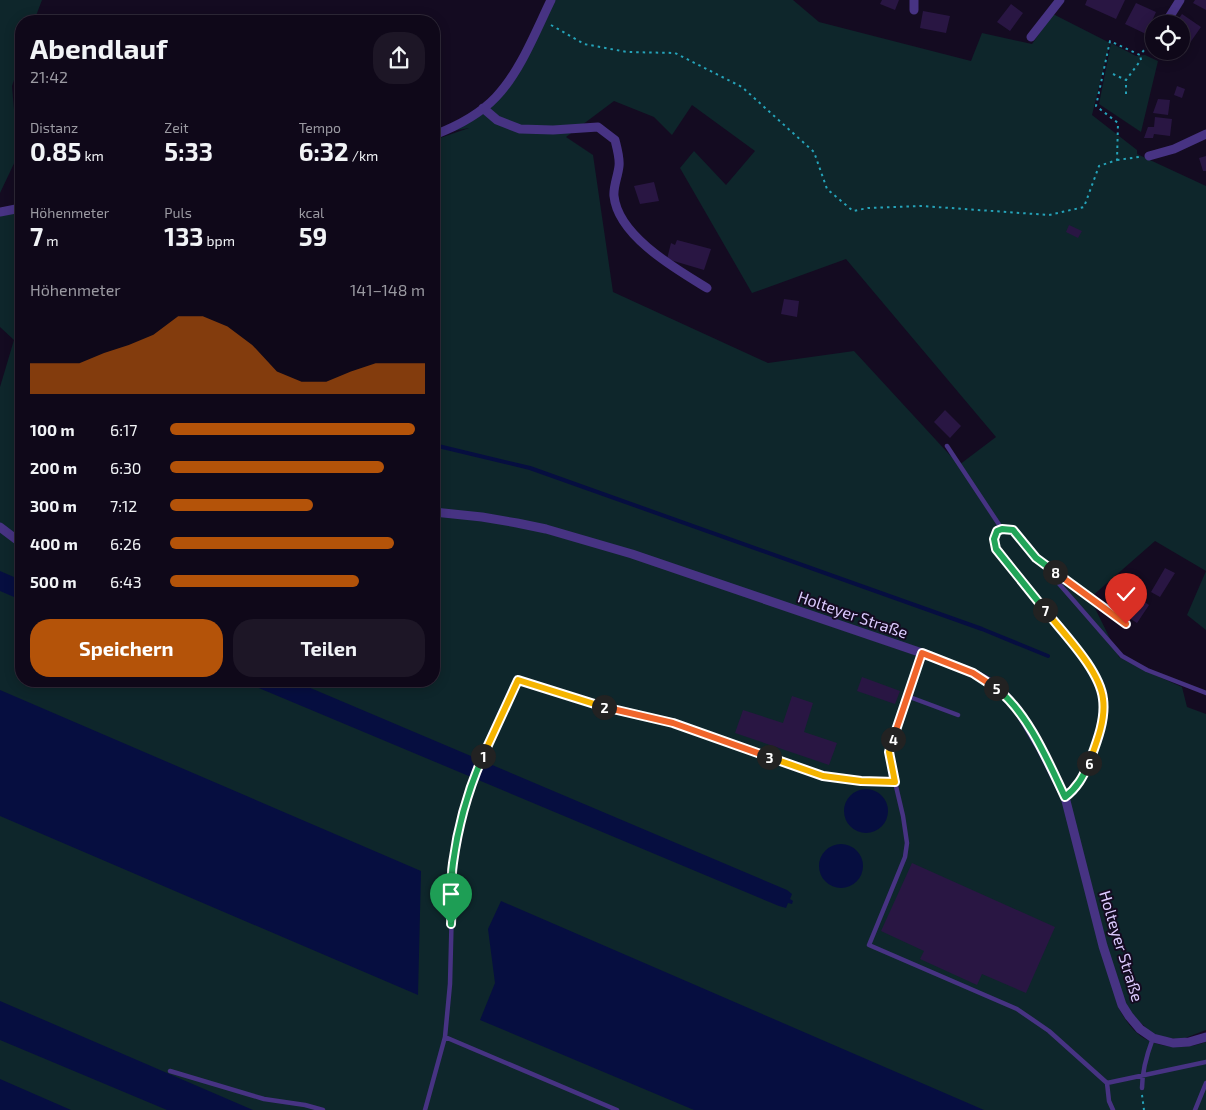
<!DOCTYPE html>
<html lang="de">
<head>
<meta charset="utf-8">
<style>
  body { margin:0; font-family:"Exo 2",sans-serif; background:#1d1626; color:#f1f3f6; height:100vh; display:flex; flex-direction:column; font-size:19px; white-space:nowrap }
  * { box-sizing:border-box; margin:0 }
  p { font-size:16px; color:#9b9aa2 }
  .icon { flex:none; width:28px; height:28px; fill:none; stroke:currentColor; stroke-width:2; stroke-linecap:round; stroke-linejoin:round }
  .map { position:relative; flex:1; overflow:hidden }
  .drawer { position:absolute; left:15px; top:15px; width:425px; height:672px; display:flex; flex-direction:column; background:#0f0819; border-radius:20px; box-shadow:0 2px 12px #0003,0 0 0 1px #2f2938 }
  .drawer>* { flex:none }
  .buttons { position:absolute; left:1145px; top:15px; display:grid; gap:10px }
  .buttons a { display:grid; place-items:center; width:45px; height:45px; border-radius:50%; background:#0f0819; box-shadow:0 2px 12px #0003,0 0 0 1px #2f2938; font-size:25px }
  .pin { position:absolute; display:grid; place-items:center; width:42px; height:42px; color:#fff; margin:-51px -21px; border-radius:50% 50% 50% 0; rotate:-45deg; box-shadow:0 0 5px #0007 }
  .pin .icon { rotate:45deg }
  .km { position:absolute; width:25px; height:25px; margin:-12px; border-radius:50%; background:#222; color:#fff; font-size:14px; line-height:25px; text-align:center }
  .round { display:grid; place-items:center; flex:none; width:52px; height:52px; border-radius:20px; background:#1d1626 }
  .summary { display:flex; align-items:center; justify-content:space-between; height:85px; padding:0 15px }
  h1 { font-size:28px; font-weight:700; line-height:38px }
  .figures { display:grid; grid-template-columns:repeat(3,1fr); gap:8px; height:85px; padding:5px 15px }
  .figures div { display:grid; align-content:center }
  .figures b { font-size:25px; font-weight:700 }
  .figures small { font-size:14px; font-weight:400 }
  .figures p { font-size:14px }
  .chart { height:140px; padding:10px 15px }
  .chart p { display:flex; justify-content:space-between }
  .chart svg { width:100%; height:90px; margin-top:5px; fill:#b45309; opacity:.7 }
  .action { display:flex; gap:10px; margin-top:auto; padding:10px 15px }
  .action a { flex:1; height:58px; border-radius:20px; background:#b45309; color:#fff; font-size:20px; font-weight:700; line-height:58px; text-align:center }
  .action a+a { background:#1d1626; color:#f1f3f6 }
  ul { padding:0 15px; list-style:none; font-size:16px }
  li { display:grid; grid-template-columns:80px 60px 1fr; align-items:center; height:38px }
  li i { height:12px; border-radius:6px; background:#b45309 }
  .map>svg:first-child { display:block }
  .green { fill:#0e262b; fill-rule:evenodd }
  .water { fill:#060e40 }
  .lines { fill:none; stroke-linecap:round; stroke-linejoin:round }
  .stream { stroke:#060e40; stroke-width:4 }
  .building { fill:#291643 }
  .path { stroke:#25a3b9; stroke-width:2; stroke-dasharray:2.5 4; stroke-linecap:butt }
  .service { stroke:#473383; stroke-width:4.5 }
  .minor { stroke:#473383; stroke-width:9 }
  .split-1-casing { stroke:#fff; stroke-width:10 }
  .split-2-casing { stroke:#fff; stroke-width:10 }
  .split-3-casing { stroke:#fff; stroke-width:10 }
  .split-4-casing { stroke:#fff; stroke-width:10 }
  .split-5-casing { stroke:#fff; stroke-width:10 }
  .split-6-casing { stroke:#fff; stroke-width:10 }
  .split-7-casing { stroke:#fff; stroke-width:10 }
  .split-8-casing { stroke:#fff; stroke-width:10 }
  .split-9-casing { stroke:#fff; stroke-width:10 }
  .split-1 { stroke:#22a559; stroke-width:6 }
  .split-2 { stroke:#f5b400; stroke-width:6 }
  .split-3 { stroke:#f0652b; stroke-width:6 }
  .split-4 { stroke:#f5b400; stroke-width:6 }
  .split-5 { stroke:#f0652b; stroke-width:6 }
  .split-6 { stroke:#22a559; stroke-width:6 }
  .split-7 { stroke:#f5b400; stroke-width:6 }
  .split-8 { stroke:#22a559; stroke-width:6 }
  .split-9 { stroke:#f0652b; stroke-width:6 }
  .labels { text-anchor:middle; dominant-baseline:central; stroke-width:4; stroke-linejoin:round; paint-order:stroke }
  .street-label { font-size:16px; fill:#dccbff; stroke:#140b21 }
</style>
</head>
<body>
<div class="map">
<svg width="1206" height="1110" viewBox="0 0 1206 1110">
  <rect width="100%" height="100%" fill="#140b21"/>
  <path class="green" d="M 0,0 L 42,0 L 34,21 L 21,21 L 21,59 L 12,86 L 18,155 L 0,193 Z
    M 552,0 L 793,0 L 819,22 L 971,61 L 982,33 L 1032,44 L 1053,14 L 1110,43 L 1092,115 L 1137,150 L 1137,154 L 1206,186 L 1206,630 L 1187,615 L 1206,571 L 1155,541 L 1090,598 L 1119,657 L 1146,671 L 1182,687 L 1187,707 L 1206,714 L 1206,1030 L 1185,1038 L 1176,1039 L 1154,1035 L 1131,1014 L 1125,1004 L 1105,945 L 1066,798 C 1069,796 1073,794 1076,791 C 1089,775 1107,719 1104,698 C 1102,686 1096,676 1090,666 C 1091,675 1100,686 1102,697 C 1105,718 1093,761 1081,779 C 1077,786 1071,790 1064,794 L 1044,749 L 1019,709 L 1004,690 L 976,670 L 924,650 L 686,569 L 547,526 L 482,514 L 434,509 L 434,140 L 469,128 L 453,131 L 494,103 L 540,26 ZM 614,101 L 654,117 L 672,135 L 692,105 L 755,151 L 726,185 L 694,151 L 680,168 L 752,293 L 846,259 L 996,437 L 959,465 L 854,351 L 768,363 L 613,292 L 593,155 L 566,137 Z
    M 1111,43 L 1136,56 L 1145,55 L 1158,61 L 1141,132 L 1099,104 Z
    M 21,211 L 21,542 L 0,526 L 0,387 L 14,340 L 0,327 L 0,214 Z
    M 434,515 L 488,521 L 542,532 L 631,557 L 912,654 L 970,676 L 999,694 L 1028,731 L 1063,798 L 1118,1007 C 1123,1016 1129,1026 1137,1033 C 1155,1049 1185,1050 1206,1042 L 1206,1110 L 0,1110 L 0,530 L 21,545 L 21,681 L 434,681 Z"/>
  <path class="water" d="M 0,571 L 21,580 L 21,600 L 0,591 Z
    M 242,681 L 294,681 L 787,890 L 792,894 L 790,899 L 793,901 L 792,904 L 788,903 L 786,908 L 779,906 Z
    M 0,690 L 421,871 L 418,995 L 0,816 Z
    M844 811a22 22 0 1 1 44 0a22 22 0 1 1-44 0Z
    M819 866a22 22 0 1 1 44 0a22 22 0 1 1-44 0Z
    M 501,901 L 984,1110 L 694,1110 L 480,1020 L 495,983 L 488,929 Z
    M 0,1001 L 253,1110 L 167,1110 L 0,1040 Z
    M 0,1079 L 71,1110 L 0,1110 Z"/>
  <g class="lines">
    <path class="stream" d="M 434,445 L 530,468 L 982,629 L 1048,656"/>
  </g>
  <path class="building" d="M 882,0 L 899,0 L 895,10 L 880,4 Z
    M 1087,0 L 1125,0 L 1116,19 L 1085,5 Z
    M 1195,0 L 1206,0 L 1206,10 L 1193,3 Z
    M 1136,3 L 1156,12 L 1146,34 L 1125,24 Z
    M 1011,4 L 1023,13 L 1010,31 L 997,22 Z
    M 923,11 L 950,16 L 946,33 L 920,28 Z
    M 1182,14 L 1201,27 L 1187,47 L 1181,43 L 1181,24 L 1175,24 Z
    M 1177,86 L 1185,89 L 1182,98 L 1174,95 Z
    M 1158,99 L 1170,100 L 1168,115 L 1153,113 Z
    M 1155,117 L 1172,119 L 1170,136 L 1154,134 L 1153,138 L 1144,138 L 1148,127 L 1154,127 Z
    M 1206,156 L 1206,171 L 1203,171 L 1199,158 Z
    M 654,182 L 659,201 L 640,204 L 634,186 Z
    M 1069,225 L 1082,231 L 1078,238 L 1066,232 Z
    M 677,240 L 711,249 L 704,270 L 667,259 L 671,243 L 675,245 Z
    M 784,299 L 799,301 L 797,317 L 781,314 Z
    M 945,410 L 961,426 L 950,438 L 934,422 Z
    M 1165,568 L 1175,573 L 1160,597 L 1151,592 Z
    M 1132,593 L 1149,605 L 1137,623 L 1123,614 L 1126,610 L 1122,607 Z
    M 862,677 L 900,691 L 895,704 L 857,691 Z
    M 792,696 L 813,703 L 804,732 L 837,743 L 829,765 L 735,733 L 743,710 L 783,723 Z
    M 912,863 L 1055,927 L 1026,993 L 982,974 L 977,985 L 920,959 L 924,951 L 881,931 Z"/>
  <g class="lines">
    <path class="path" d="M 551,25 L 584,44 L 627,52 L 675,53 L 742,87 L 814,152 L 827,189 L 853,211 L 868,208 L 922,206 L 1049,215 L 1084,207 L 1099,166 L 1117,160 L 1118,123 L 1096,106 L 1110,41 L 1140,55 L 1145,49
      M 1113,74 L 1126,80
      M 1126,94 L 1126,80 L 1141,60 L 1140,55
      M 1117,160 L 1139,157
      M 1142,1095 L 1144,1110"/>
    <path class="service" d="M 947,446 L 1002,529
      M 1043,563 L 1126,624
      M 922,653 L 899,718 L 889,752 L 895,782 L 903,816 L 907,843 L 905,857 L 869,945 L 1017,1009 L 1049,1031 L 1107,1083 L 1109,1101 L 1113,1110
      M 907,696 L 958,715
      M 1065,797 L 1074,791 L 1082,779 L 1094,748 L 1103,709 L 1101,690 L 1089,666 L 996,549 L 994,539 L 997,531 L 1002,529 L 1013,531 L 1122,656 L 1147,670 L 1206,693
      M 170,1071 L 264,1099 L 305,1105 L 323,1110
      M 1107,1083 L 1206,1062
      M 1142,1088 C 1142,1070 1147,1054 1153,1038
      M 425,1110 L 445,1037
      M 617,1110 L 445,1037 L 450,984 L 453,865 L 459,829 L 471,782 L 517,680 L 619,711 L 673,723 L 823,776 L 861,781 L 895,782
      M 1195,1110 L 1206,1083"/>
    <path class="minor" d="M 914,10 L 914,0
      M 1165,24 L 1180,0
      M 1031,37 L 1060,0
      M 1152,42 L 1154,40
      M 483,108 L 497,120 L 520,129 L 553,130 L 598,127 L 615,140 C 617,148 620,158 619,166 C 618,176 613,187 614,196 C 618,236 676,269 707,288
      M 434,135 C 455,127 480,114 496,97 C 520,72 536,31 551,0
      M 1149,156 L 1174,149 L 1206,134
      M 0,212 L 21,208
      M 434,512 L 482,517 L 517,523 L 546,529 L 632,554 L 922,653 L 973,673 L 991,683 L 1002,692 L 1018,710 L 1041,749 L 1065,797 L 1103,946 L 1122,1005 L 1129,1016 L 1140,1029 L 1153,1038 L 1173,1043 L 1189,1042 L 1206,1037
      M 0,527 L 21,543"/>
  </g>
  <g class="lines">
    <g class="split-1-casing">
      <path id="split-1" d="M 451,924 C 452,904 450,883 453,863 C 458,826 468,790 483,756"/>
    </g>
    <g class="split-2-casing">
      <path id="split-2" d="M 483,756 L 518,680 L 604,707"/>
    </g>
    <g class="split-3-casing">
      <path id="split-3" d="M 604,707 L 673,723 L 769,757"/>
    </g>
    <g class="split-4-casing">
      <path id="split-4" d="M 769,757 L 823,776 L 861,781 L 895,782 L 889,752 L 893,739"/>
    </g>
    <g class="split-5-casing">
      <path id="split-5" d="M 893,739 L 922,653 L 973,673 L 996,688"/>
    </g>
    <g class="split-6-casing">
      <path id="split-6" d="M 996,688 C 1028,713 1048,761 1065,797 C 1077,788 1083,777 1089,763"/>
    </g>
    <g class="split-7-casing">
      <path id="split-7" d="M 1045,610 C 1063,633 1100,670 1103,699 C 1106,720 1096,744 1089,763"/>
    </g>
    <g class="split-8-casing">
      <path id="split-8" d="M 1045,610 L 996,549 L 994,539 L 997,531 L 1002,529 L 1013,530 L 1036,558 L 1055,572"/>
    </g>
    <g class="split-9-casing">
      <path id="split-9" d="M 1055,572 L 1126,624"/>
    </g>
    <use href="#split-1" class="split-1"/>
    <use href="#split-2" class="split-2"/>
    <use href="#split-3" class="split-3"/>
    <use href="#split-4" class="split-4"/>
    <use href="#split-5" class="split-5"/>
    <use href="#split-6" class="split-6"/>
    <use href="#split-7" class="split-7"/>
    <use href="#split-8" class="split-8"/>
    <use href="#split-9" class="split-9"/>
  </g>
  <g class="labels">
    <g class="street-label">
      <text transform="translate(853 614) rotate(19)">Holteyer Straße</text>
      <text transform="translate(1122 946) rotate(73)">Holteyer Straße</text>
    </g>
  </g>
</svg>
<div class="buttons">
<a><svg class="icon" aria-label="locate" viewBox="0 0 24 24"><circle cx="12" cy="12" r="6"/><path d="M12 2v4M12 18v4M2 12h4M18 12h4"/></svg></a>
</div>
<div class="pin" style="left:451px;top:924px;background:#1e9e55"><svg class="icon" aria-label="arrive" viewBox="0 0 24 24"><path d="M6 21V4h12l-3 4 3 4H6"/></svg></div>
<div class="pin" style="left:1126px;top:624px;background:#d93025"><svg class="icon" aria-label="check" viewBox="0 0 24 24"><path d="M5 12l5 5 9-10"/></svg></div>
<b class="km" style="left:483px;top:756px">1</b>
<b class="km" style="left:604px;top:707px">2</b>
<b class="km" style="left:769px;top:757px">3</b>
<b class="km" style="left:893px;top:739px">4</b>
<b class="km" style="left:996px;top:688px">5</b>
<b class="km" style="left:1089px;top:763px">6</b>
<b class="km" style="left:1045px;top:610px">7</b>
<b class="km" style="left:1055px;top:572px">8</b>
<section class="drawer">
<div class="summary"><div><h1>Abendlauf</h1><p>21:42</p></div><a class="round"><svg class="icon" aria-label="share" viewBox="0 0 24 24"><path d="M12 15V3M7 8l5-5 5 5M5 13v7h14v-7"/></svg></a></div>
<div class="figures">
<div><p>Distanz</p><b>0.85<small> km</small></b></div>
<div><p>Zeit</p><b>5:33</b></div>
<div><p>Tempo</p><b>6:32<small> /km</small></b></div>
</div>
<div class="figures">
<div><p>Höhenmeter</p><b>7<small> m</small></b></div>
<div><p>Puls</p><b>133<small> bpm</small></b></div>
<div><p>kcal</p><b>59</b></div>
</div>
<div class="chart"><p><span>Höhenmeter</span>141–148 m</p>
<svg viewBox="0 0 160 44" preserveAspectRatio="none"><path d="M0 44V29L10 29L20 29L30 24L40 20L50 15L60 6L70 6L80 11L90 20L100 33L110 38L120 38L130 33L140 29L150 29L160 29V44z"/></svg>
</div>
<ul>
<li><b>100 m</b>6:17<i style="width:96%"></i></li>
<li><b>200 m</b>6:30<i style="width:84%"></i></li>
<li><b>300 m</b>7:12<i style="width:56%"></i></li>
<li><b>400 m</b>6:26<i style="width:88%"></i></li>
<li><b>500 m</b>6:43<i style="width:74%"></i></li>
</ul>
<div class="action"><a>Speichern</a><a>Teilen</a></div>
</section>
</div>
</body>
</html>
